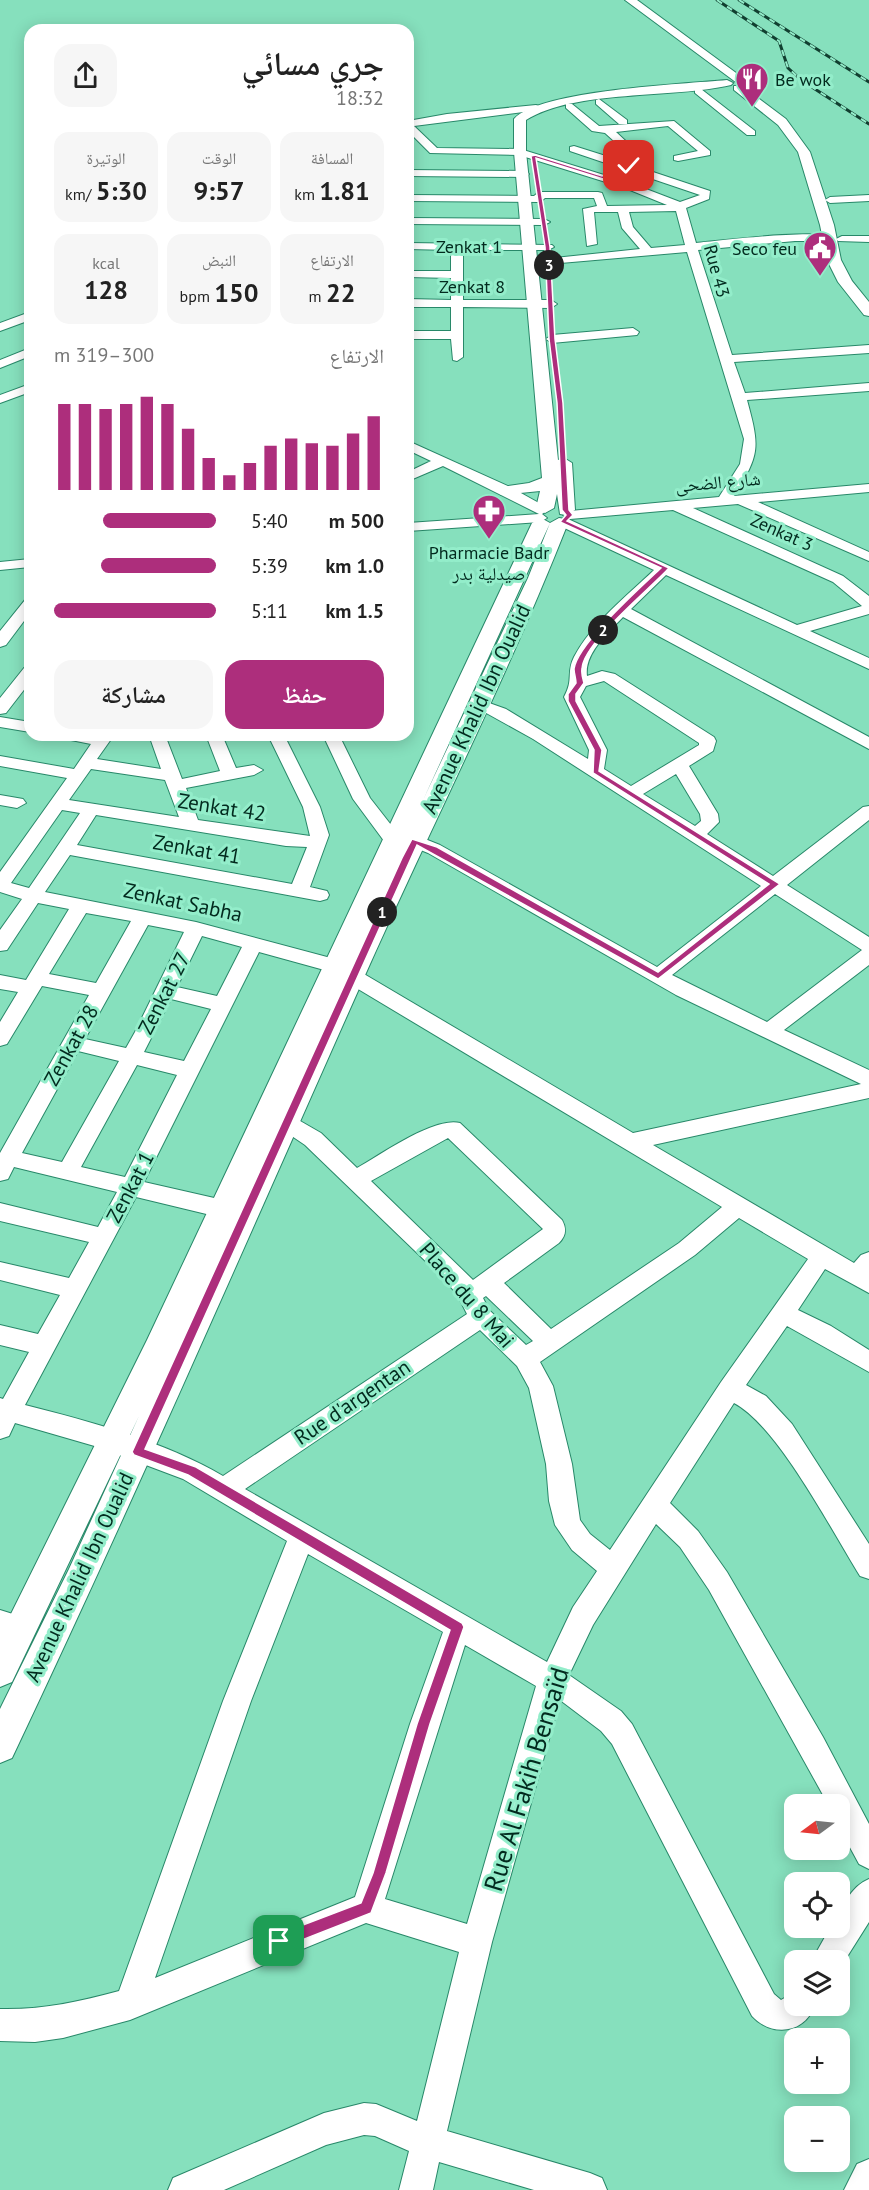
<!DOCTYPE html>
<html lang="ar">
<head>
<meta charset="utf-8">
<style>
  body { margin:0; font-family:"PT Sans","Noto Naskh Arabic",sans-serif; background:#f6f6f6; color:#222; direction:rtl; height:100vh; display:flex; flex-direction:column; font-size:22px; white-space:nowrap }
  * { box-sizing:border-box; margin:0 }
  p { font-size:20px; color:#767676 }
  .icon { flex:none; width:33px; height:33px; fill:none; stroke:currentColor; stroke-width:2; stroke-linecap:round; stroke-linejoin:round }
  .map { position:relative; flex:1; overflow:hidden; direction:ltr }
  .panel { position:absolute; left:24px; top:24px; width:390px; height:717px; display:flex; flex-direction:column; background:#fff; border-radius:18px; box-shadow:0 3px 15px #0003; direction:rtl }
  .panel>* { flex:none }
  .needle { width:39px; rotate:255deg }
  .fabs { position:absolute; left:784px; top:1794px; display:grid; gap:12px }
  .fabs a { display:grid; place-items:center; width:66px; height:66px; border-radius:12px; background:#fff; box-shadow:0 3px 15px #0003; font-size:30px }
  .pin { position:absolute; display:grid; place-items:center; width:51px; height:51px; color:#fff; margin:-26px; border-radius:12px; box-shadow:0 3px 9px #0006 }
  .km { position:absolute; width:30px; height:30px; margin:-15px; border-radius:50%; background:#222; color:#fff; font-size:16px; line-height:30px; text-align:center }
  .round { display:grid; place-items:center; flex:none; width:63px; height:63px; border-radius:18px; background:#f6f6f6 }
  .overview { display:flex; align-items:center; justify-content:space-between; height:102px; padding:0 30px }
  h1 { font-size:33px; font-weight:600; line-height:45px }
  .metrics { display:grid; grid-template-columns:repeat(3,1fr); gap:9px; height:102px; padding:6px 30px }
  .metrics div { display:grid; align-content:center; border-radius:15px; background:#f6f6f6; text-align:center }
  .metrics b { font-size:26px; font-weight:600 }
  .metrics small { font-size:16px; font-weight:400 }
  .metrics p { font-size:16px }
  .chart { height:168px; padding:12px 30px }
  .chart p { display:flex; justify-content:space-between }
  .chart svg { width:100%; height:108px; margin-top:6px; stroke:#ad2e7c; stroke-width:6 }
  .button { display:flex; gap:12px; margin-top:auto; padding:12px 30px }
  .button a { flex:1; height:69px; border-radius:18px; background:#ad2e7c; color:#fff; font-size:24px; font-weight:600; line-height:69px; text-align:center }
  .button a+a { background:#f6f6f6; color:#222 }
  ul { padding:0 30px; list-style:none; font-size:20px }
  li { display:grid; grid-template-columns:96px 72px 1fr; align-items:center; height:45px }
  li i { height:15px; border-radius:8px; background:#ad2e7c }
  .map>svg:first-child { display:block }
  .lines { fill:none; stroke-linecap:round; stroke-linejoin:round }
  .minor-casing { stroke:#288869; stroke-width:2 }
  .major-casing { stroke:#288869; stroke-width:2 }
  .minor { fill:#fff; fill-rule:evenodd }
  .major { fill:#fff; fill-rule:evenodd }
  .rail-casing { stroke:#113f30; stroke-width:3 }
  .rail { stroke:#93edca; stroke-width:2; stroke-dasharray:6; stroke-linecap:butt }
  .route { fill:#ad2e7c; stroke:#fff; stroke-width:1.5 }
  .labels { text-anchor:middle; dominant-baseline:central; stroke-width:6; stroke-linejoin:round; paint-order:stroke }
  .far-poi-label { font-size:18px; fill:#022a1e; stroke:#93edca; text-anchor:start }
  .far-street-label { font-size:18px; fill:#022a1e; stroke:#93edca }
  .street-label { font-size:21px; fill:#022a1e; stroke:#93edca }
  .near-street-label { font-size:26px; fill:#022a1e; stroke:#93edca }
</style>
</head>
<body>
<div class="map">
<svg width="869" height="2190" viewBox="0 0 869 2190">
  <rect width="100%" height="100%" fill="#86e0bd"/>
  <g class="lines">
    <g class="minor-casing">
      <path id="minor" d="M 695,89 L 701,89 L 755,131 L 755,135 L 747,135 L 695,93 Z
        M 599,99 L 627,120 L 627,124 L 619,124 L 596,104 L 596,100 Z
        M 566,104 L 572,104 L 599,126 L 674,121 L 710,151 L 710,155 L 678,161 L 674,160 L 674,156 L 698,151 L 668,126 L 616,132 L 647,161 L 638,167 L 710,191 L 709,199 L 686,208 L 696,243 C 718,241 822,228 835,238 L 829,241 L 795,241 L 698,250 L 732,355 L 869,345 L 869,353 L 734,362 L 745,393 L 869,383 L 869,391 L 747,400 C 760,448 760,454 734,496 L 869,484 L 869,492 L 758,502 L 869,552 L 869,561 L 738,504 L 693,508 L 843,576 L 869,596 L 869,614 L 810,631 L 869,658 L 869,669 L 666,575 L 631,609 L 869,737 L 869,749 L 623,617 C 609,632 584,653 587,676 L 602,671 L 615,674 L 714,737 L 716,741 L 713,751 L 689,766 L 718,814 L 719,822 L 707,834 L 773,876 L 863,807 L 869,806 L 869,820 L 787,885 L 869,937 L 869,965 L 784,1030 L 869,1070 L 869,1098 L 653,1145 L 854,1263 L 861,1255 L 869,1252 L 869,1293 L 825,1269 L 798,1310 L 831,1326 L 869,1350 L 869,1372 L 787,1326 L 746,1385 L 766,1396 L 792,1424 L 869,1544 L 869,1579 L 860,1576 C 832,1531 777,1425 734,1403 L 670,1503 L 698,1531 L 727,1572 L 823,1737 L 869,1824 L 869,1869 L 859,1864 L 840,1829 L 840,1804 L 828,1804 L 709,1590 L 680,1547 L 656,1524 L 593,1625 L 569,1675 L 621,1711 L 632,1724 L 774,1994 L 781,2000 L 795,1992 L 795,2006 L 814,2006 C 805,2034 771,2037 752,2016 L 612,1744 L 601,1731 L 560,1700 L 492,1942 L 447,2131 L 590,2173 L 602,2178 L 607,2190 L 534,2190 L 439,2162 L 433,2190 L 399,2190 L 409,2151 L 375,2136 L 364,2135 L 326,2145 L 224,2190 L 168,2190 L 173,2178 L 324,2113 L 364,2103 L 376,2104 L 417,2121 L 459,1952 L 366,1923 L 130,2020 L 63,2038 L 35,2042 L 0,2041 L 0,2009 C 42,2010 78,2002 119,1991 L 223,1701 L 287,1541 L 183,1479 L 98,1447 L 15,1423 L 9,1436 L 0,1439 L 0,1398 L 3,1399 L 29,1352 L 0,1345 L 0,1325 L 38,1334 L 60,1295 L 0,1280 L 0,1262 L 69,1278 L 89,1242 L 0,1221 L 0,1203 L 98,1227 L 117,1192 L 14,1167 L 8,1179 L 0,1181 L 0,1153 L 89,995 L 42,986 L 7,1044 L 0,1046 L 0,1022 L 18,992 L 0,989 L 0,975 L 26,980 L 69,909 L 38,903 L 7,950 L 0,951 L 0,930 L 22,899 L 0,892 L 0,872 L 67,778 L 0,766 L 0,756 L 74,769 L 91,744 L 66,739 L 64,735 L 114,735 L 97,759 L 161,769 L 149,735 L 165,735 L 182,779 L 220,771 L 206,735 L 222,735 L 236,768 L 254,765 L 263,770 L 254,775 L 186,788 L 198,820 L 310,836 L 303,807 L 268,735 L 284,735 L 320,807 L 329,835 L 310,887 L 327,891 L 329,895 L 327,899 L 320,901 L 70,855 L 45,892 L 196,922 L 342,961 L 633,1133 L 861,1084 L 676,995 L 428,853 L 401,842 L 393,847 L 387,845 L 353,799 L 323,735 L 339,735 L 370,798 L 395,830 L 405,831 L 440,845 L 657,967 L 761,886 L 533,739 L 470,704 L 478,699 L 506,709 L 588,759 L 589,750 L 564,697 C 574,679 566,673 574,657 C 592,623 627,596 654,570 L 558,525 L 556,522 L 558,519 L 568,519 L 797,625 L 862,606 L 833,582 L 673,510 L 570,519 L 563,515 L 570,511 L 719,497 L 740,464 L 744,439 L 687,252 L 549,264 L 543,261 L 545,259 L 640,249 L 622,228 L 618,212 L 594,212 L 597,244 L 587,246 L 583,209 L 597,206 L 594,198 L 545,198 L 540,202 L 408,201 L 408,195 L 534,196 L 539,192 L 598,192 L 602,193 L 607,206 L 667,205 L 625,188 L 519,155 L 430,153 L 408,131 L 408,121 L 447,114 L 536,105 L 539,106 L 539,110 L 414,126 L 437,148 L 520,149 L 633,184 L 680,202 L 700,195 L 570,151 L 570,147 L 574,146 L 628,163 L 635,160 L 605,133 L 592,131 L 566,108 ZM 676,211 L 685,245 L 651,248 L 633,227 L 629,212 ZM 604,681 L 699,743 L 699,745 L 631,786 L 604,769 L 607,750 L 580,697 L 586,686 ZM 91,769 L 165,780 L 179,817 L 69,800 ZM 676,774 L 700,814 L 701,821 L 695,826 L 643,794 ZM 62,810 L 80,813 L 29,888 L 11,883 ZM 96,815 L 286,846 L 307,847 L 292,884 L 77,845 ZM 775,894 L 862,950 L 767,1022 L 672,975 ZM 86,913 L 131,921 L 96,983 L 49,974 ZM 148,925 L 184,932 L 135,1032 L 126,1048 L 85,1039 ZM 202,936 L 242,947 L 217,996 L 177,987 ZM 259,952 L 328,971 L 722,1207 L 679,1243 L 551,1329 L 504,1283 L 559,1243 C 566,1236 567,1229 562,1220 L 460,1123 C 435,1116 380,1155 357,1168 L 321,1133 L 288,1114 L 280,1116 L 277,1122 L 280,1128 L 305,1145 L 441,1276 L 457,1294 L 467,1314 L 223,1476 C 163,1441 92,1422 25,1405 L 136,1197 L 223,1218 L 231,1215 L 234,1209 L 231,1203 L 223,1200 L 144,1182 ZM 171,999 L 211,1009 L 184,1061 L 144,1052 ZM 78,1051 L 119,1061 L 62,1162 L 22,1153 ZM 137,1065 L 177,1075 L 125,1177 L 81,1167 ZM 448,1138 L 543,1229 L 473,1280 L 371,1181 ZM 739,1218 L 808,1259 L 721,1382 L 610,1550 L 590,1534 L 580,1520 L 572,1464 L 553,1386 L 540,1362 L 695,1255 ZM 486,1296 L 533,1341 L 526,1345 L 489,1310 L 483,1298 ZM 480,1330 L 517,1366 L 529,1388 L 546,1464 L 549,1501 L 555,1525 L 572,1550 L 597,1571 L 573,1607 L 547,1662 L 245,1489 ZM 308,1554 L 443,1632 L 410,1724 L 355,1897 L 155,1978 L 251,1701 ZM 465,1645 L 536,1686 L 467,1924 L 385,1899 Z
        M 408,170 L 524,171 L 529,174 L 524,177 L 408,176 Z
        M 869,195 L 869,201 L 830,203 L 825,200 L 830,197 Z
        M 408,218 L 544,219 L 550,222 L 544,225 L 408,224 Z
        M 842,236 L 869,236 L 869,242 L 838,241 L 836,239 Z
        M 408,243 L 552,245 L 554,247 L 548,250 L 463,250 L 463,300 L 551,300 L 557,304 L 551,308 L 463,307 L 463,357 L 457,361 L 453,360 L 451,339 L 408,339 L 408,331 L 451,331 L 451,307 L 408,307 L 408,299 L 451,300 L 451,278 L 408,277 L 408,271 L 451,271 L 451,250 L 408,249 Z
        M 30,312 L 30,320 L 0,331 L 0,323 Z
        M 633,328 L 639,332 L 637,335 L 552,343 L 546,339 L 552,335 Z
        M 30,348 L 30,356 L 0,368 L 0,360 Z
        M 30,384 L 30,392 L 0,403 L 0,395 Z
        M 408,441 L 512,488 L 546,507 L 548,510 L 542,514 L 547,518 L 540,522 L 408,531 L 408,523 L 539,514 L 443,466 L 408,481 L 408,472 L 431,461 L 408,450 Z
        M 30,559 L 30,567 L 0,570 L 0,562 Z
        M 30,598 L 30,613 L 6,645 L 0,647 L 0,631 L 25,600 Z
        M 30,666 L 30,682 L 6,713 L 0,714 L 0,698 L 24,668 Z
        M 0,717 L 30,722 L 30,732 L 0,727 Z
        M 0,795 L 23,799 L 26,803 L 17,808 L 0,805 Z
        M 0,1610 L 32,1620 L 36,1629 L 32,1638 L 22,1642 L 0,1636 Z
        M 869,1879 L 869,1922 L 840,1968 L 840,1960 L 812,1960 L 830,1928 L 840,1928 C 840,1908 850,1887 869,1879 Z
        M 869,2159 L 869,2190 L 844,2190 L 857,2164 Z"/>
    </g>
    <g class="major-casing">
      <path id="major" d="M 625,0 L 637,0 L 747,81 L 737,83 Z
        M 727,80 L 733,83 L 731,85 C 673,99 576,89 526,120 L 526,152 L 558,460 L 564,458 L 572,463 L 575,510 L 566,515 L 560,514 L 557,494 L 554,508 L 545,513 L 536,508 L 540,491 L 501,495 L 498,491 L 501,487 L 529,483 L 542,478 L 514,152 L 514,119 C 540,90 684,84 727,80 Z
        M 734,86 L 742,86 L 786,119 L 810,152 L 834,225 L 841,260 L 852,281 L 869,302 L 869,316 L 864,315 L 838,282 L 827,260 L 820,225 L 798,152 L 778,125 L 734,90 Z
        M 541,518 L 550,523 L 424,798 L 528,578 L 550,523 L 559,518 L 565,519 L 568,523 C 509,673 436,817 370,964 C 252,1229 136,1496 12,1758 L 0,1763 L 0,1709 L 69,1569 L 139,1416 L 12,1682 L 0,1687 L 0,1636 L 147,1340 L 532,523 Z"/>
    </g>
    <use href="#minor" class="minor"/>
    <use href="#major" class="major"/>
    <g class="rail-casing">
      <path id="rail" d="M 717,0 L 779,41 L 788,68 L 801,80 L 869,124
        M 739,0 L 869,82"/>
    </g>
    <use href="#rail" class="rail"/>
  </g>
  <path class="route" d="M 535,155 L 602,176 L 627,165 L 631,166 L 603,179 L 536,158 L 550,247 L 555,339 L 563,403 L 569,510 L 573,515 L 567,521 L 669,568 C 650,589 583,643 582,669 C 581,673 583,679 584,683 L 576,694 L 576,701 L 602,750 L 599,771 L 780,884 L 658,979 L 417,845 L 145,1449 L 196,1467 L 462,1623 L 464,1627 L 430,1724 L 386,1873 L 371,1913 L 279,1949 L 274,1946 L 274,1936 L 361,1903 L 373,1873 L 417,1724 L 450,1630 L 188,1475 L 134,1455 L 132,1452 L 402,858 L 412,839 L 437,847 L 658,972 L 769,884 L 593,773 L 594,750 L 568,701 L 568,694 L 576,683 C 576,679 574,673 574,669 C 577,644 641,587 661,568 L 560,522 L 566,515 L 562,510 L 557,403 L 549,339 L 545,247 L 531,156 Z"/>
  <defs>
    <g id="restaurant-pin" transform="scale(1.725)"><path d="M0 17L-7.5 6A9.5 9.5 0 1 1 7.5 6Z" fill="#ad2e7c" stroke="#93edca"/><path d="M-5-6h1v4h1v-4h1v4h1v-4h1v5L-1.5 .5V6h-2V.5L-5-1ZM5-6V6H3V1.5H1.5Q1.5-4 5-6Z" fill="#fff"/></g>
    <g id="civic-pin" transform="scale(1.725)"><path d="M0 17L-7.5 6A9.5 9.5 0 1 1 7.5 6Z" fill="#ad2e7c" stroke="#93edca"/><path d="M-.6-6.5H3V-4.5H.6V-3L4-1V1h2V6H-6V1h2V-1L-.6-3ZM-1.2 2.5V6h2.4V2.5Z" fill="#fff"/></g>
    <g id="pharmacy-pin" transform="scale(1.725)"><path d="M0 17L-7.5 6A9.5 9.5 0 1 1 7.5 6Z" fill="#ad2e7c" stroke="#93edca"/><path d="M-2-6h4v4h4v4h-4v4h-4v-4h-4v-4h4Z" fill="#fff"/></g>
  </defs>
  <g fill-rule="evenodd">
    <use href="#restaurant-pin" x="752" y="79"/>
    <use href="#civic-pin" x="820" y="248"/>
    <use href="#pharmacy-pin" x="489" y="511"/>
  </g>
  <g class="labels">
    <g class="far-poi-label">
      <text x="775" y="79">Be wok</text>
      <text x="797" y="248" text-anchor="end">Seco feu</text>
      <text x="489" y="552" text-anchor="middle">Pharmacie Badr<tspan x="489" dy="21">صيدلية بدر</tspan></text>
    </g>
    <g class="far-street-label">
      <text x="469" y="246">Zenkat 1</text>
      <text transform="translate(717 271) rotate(75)">Rue 43</text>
      <text x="472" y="286">Zenkat 8</text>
      <text transform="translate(718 482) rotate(-5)">شارع الضحى</text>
      <text transform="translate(782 532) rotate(24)">Zenkat 3</text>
    </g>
    <g class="street-label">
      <text transform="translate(476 709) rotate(-65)">Avenue Khalid Ibn Oualid</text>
      <text transform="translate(222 807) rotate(9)">Zenkat 42</text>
      <text transform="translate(197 849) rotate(10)">Zenkat 41</text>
      <text transform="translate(183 902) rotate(12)">Zenkat Sabha</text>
      <text transform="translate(164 993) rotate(-63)">Zenkat 27</text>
      <text transform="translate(71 1045) rotate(-61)">Zenkat 28</text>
      <text transform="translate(130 1187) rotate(-62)">Zenkat 1</text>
      <text transform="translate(467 1295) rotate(49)">Place du 8 Mai</text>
      <text transform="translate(352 1402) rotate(-34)">Rue d'argentan</text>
      <text transform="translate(79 1577) rotate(-65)">Avenue Khalid Ibn Oualid</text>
    </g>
    <g class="near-street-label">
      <text transform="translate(526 1779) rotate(-73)">Rue Al Fakih Bensaïd</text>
    </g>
  </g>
</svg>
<div class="fabs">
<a><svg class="needle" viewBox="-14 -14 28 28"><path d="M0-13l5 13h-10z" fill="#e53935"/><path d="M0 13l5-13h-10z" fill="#767676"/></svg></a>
<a><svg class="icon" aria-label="locate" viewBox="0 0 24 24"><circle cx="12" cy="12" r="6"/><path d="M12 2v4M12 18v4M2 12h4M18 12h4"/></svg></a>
<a><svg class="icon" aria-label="layers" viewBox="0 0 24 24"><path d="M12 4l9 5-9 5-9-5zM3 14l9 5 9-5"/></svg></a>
<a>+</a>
<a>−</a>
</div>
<div class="pin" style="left:279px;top:1941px;background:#1e9e55"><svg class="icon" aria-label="arrive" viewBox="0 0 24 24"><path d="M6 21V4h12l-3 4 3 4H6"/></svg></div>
<div class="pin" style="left:629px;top:166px;background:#d93025"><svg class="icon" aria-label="check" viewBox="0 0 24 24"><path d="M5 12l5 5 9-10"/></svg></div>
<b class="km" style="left:382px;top:912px">1</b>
<b class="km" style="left:603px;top:630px">2</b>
<b class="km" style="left:549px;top:265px">3</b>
<section class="panel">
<div class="overview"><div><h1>جري مسائي</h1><p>18:32</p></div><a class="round"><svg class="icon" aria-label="share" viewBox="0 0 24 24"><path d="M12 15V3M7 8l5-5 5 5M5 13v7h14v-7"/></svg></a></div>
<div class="metrics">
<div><p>المسافة</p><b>1.81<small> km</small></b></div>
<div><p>الوقت</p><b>9:57</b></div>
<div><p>الوتيرة</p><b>5:30<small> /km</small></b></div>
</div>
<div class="metrics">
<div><p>الارتفاع</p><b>22<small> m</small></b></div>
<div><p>النبض</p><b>150<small> bpm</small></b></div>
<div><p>kcal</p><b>128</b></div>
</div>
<div class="chart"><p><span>الارتفاع</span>300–319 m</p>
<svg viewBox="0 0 160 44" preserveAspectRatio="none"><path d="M5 44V9M15 44V9M25 44V11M35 44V9M45 44V6M55 44V9M65 44V19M75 44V31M85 44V38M95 44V33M105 44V26M115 44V23M125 44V25M135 44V26M145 44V21M155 44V14"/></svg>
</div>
<ul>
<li><b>500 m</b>5:40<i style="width:70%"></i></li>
<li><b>1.0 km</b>5:39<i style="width:71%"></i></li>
<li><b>1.5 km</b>5:11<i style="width:100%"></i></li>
</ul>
<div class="button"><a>حفظ</a><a>مشاركة</a></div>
</section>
</div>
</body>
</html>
